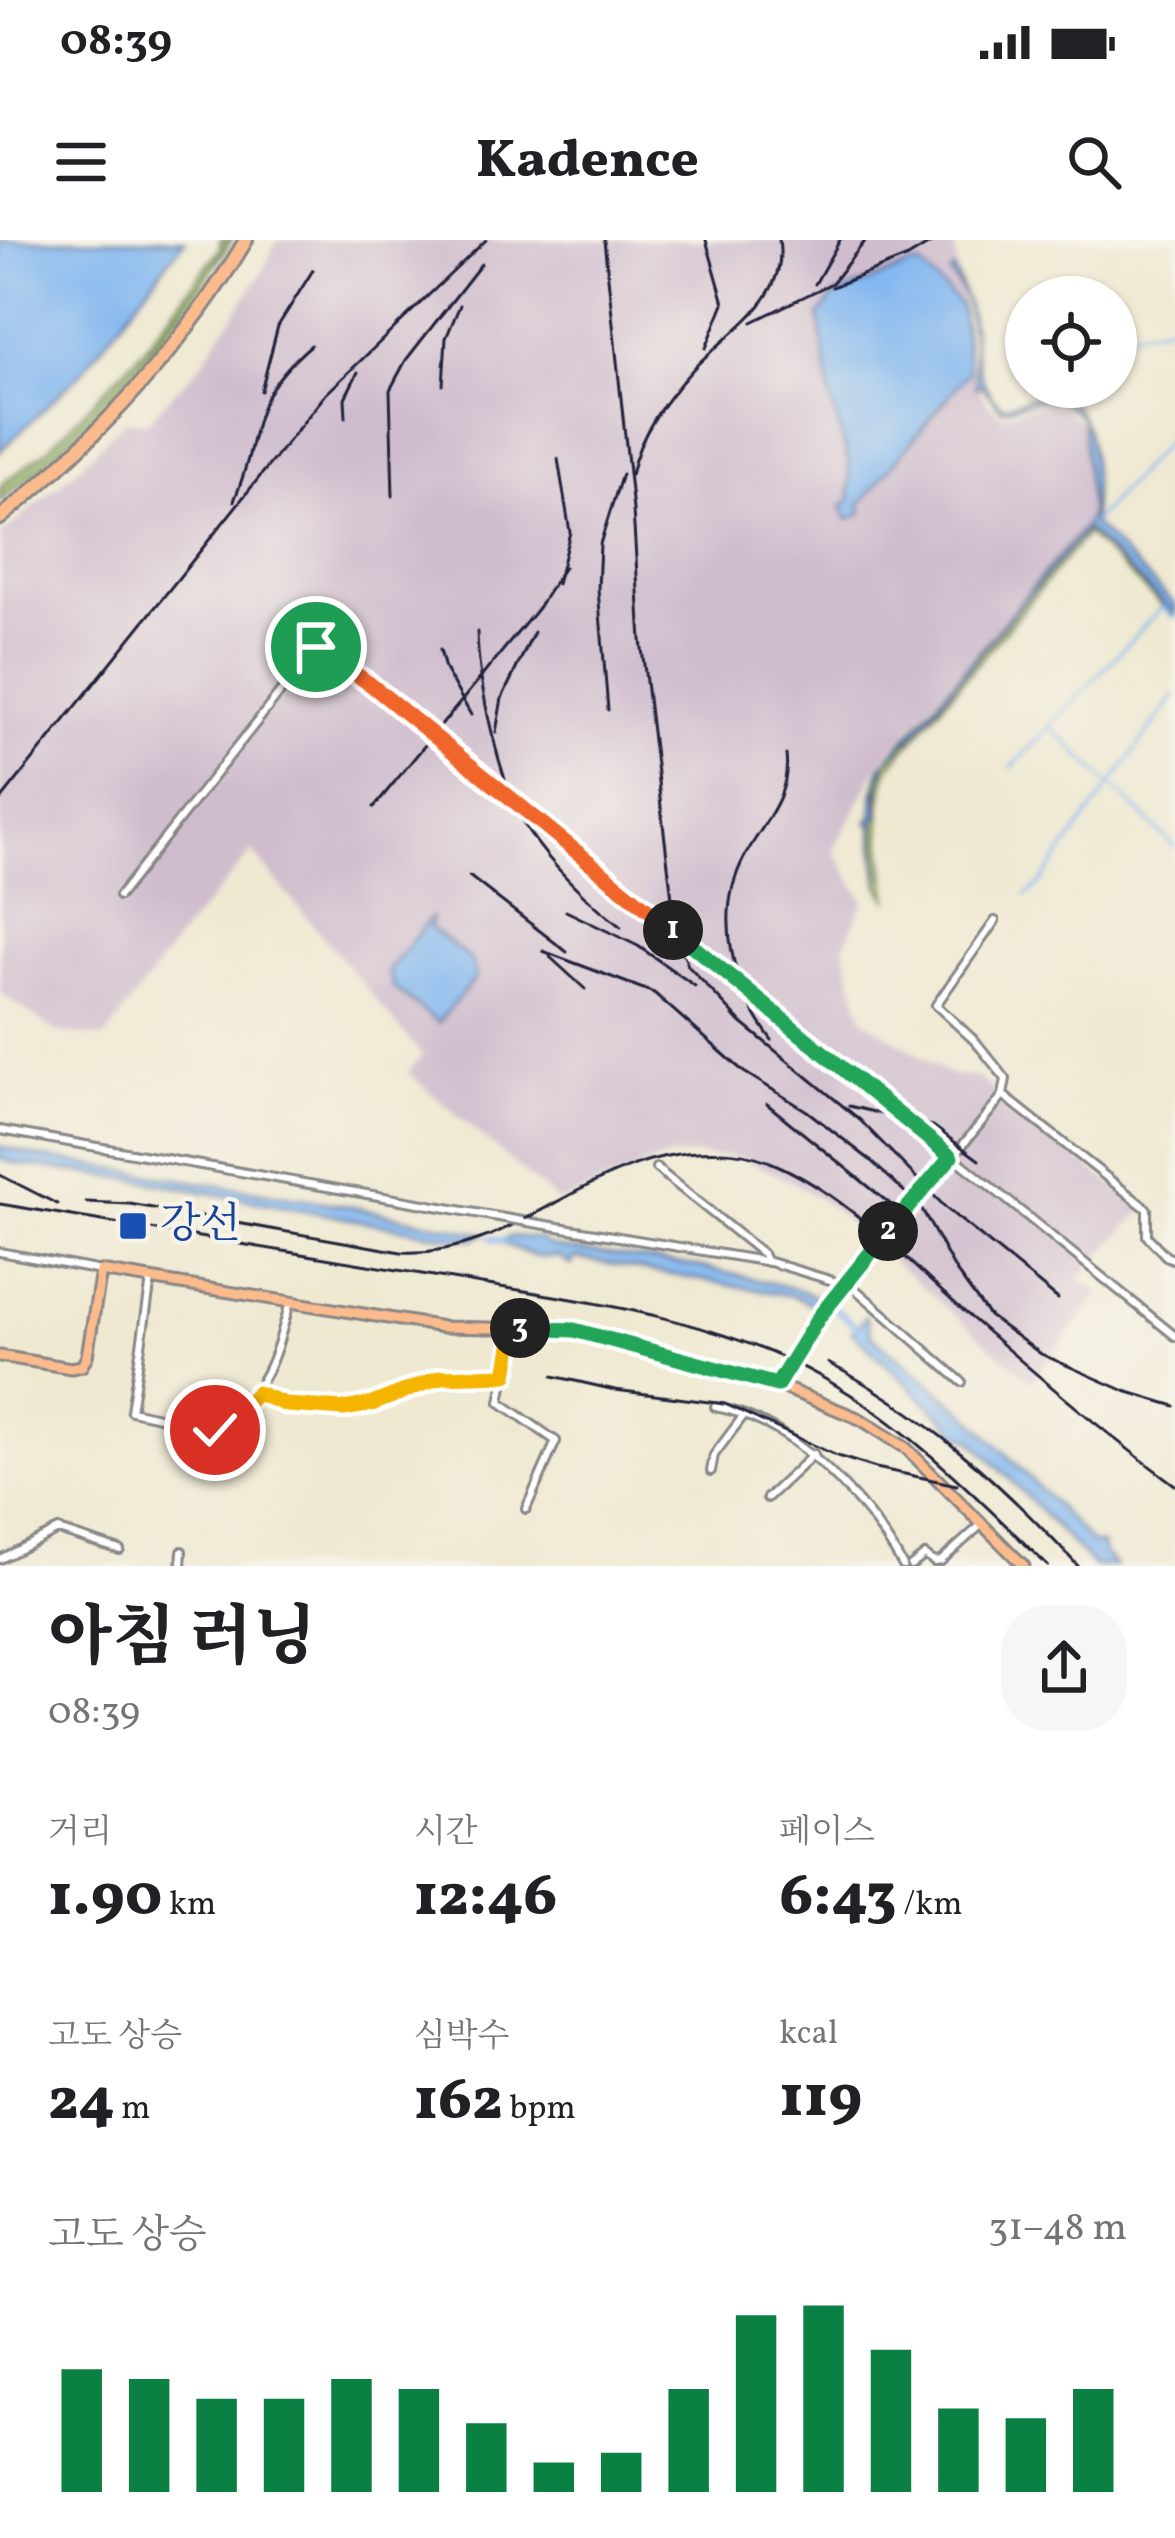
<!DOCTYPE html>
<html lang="ko">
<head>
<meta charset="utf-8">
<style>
  body { margin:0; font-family:Vollkorn,"Noto Serif KR",serif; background:#f6f6f6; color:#202124; height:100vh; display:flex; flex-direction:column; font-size:45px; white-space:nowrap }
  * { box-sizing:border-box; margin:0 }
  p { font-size:39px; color:#757577 }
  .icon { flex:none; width:66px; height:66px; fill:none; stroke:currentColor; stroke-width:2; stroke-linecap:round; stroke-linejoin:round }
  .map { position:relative; height:1326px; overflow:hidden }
  .sheet { display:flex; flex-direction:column; background:#fff; flex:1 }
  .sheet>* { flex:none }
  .buttons { position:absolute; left:1005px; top:36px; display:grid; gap:24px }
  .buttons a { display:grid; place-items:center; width:132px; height:132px; border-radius:50%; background:#fff; box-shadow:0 3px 9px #0004; font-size:60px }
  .pin { position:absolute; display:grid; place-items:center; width:102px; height:102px; color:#fff; margin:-51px; border:6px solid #fff; border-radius:50%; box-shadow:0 3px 12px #0007 }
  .km { position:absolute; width:60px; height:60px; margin:-30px; border-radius:50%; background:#222; color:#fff; font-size:33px; line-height:60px; text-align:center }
  .round { display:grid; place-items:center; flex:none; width:126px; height:126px; border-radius:48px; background:#f6f6f6 }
  .headline { display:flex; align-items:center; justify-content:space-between; height:204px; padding:0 48px }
  h1 { font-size:66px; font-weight:800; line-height:90px }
  .figures { display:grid; grid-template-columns:repeat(3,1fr); gap:18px; height:204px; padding:12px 48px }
  .figures div { display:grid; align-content:center }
  .figures b { font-size:60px; font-weight:800 }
  .figures small { font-size:33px; font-weight:400 }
  .figures p { font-size:33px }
  .chart { height:336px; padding:24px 48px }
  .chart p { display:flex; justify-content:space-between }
  .chart svg { width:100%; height:216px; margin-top:12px; stroke:#0b8043; stroke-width:6 }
  .status { display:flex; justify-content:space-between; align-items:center; height:84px; padding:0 60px; background:#fff; direction:ltr }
  .status svg { height:33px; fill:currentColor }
  header { display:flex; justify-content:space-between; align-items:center; height:156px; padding:0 48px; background:#fff; font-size:54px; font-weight:800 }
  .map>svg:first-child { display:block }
  .industrial { fill:#cfbdce }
  .green { fill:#b2cb70; stroke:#6a7656; stroke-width:3 }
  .forest { fill:#8daf62; stroke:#58684e; stroke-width:3 }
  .water { fill:#82b7f0; stroke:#526c96; stroke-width:3 }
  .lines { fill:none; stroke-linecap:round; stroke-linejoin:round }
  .stream { stroke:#82b7f0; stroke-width:3 }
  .canal { stroke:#82b7f0; stroke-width:6 }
  .minor-casing { stroke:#888686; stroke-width:12 }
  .major-casing { stroke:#888686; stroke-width:15 }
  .highway-casing { stroke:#888686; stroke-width:18 }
  .minor { stroke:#fff; stroke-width:6 }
  .major { stroke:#fbbb8d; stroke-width:9 }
  .highway { stroke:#fbbb8d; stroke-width:12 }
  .rail { stroke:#22223b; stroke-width:3 }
  .minor-bridge-casing { stroke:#888686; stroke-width:12; stroke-linecap:butt }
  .minor-bridge { stroke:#fff; stroke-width:6 }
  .split-1-casing { stroke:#fff; stroke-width:24 }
  .split-2-casing { stroke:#fff; stroke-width:24 }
  .split-3-casing { stroke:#fff; stroke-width:24 }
  .split-4-casing { stroke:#fff; stroke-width:24 }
  .split-1 { stroke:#f0652b; stroke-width:15 }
  .split-2 { stroke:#22a559; stroke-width:15 }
  .split-3 { stroke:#22a559; stroke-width:15 }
  .split-4 { stroke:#f5b400; stroke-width:15 }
  .transit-dot { fill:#1a4fb4; stroke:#f7f3e8; stroke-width:4.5 }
  .labels { text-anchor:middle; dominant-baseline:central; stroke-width:9; stroke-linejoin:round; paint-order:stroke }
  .transit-label { font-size:42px; fill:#164399; stroke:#f7f3e8; text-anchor:start }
</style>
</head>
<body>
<div class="status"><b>08:39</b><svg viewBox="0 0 49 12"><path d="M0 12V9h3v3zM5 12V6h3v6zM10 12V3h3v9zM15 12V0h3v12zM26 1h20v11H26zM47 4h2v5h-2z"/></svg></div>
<header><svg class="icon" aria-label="menu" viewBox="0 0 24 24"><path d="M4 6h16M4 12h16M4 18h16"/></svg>Kadence<svg class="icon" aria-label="search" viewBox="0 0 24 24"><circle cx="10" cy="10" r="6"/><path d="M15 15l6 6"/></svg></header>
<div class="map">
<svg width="1175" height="1326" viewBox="0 0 1175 1326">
  <rect width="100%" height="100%" fill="#f7f3e8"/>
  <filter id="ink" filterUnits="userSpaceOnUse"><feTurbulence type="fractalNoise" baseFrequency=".00833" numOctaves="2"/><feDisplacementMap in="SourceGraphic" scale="24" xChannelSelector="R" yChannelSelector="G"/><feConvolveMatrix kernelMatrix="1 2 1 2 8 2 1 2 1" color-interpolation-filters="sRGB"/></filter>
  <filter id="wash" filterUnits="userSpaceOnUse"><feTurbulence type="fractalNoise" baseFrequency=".004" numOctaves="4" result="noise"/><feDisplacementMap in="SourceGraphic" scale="48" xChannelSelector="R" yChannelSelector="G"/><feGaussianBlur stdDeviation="2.7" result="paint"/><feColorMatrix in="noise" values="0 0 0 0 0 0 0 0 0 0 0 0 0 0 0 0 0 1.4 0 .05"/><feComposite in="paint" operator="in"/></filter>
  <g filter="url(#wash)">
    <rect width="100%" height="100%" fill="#efe9d2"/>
    <path class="industrial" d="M 277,0 L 981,0 L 954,5 L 974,140 L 986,162 L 1003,176 L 1034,164 L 1061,167 L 1082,183 L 1089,268 L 1085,284 L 879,524 L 834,610 L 864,660 L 844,707 L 863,778 L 949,835 L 977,837 L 1143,970 L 1078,1039 L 1100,1053 L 1032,1142 L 828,965 L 796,944 L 742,918 L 696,915 L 668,917 L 558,962 L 408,833 L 422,815 L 252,612 L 185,689 L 105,798 L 56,792 L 0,753 L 0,296 L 75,231 L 125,180 L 147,182 L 201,124 L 261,34 Z"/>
    <path class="green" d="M 1086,289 L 1175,378 L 1086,294 L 889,528 C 871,571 885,615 888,658 L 880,646 L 874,581 C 883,563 874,539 888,520 C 905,496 931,476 950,452 C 993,396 1038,342 1086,289 Z"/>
    <path class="forest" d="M 221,0 L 232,0 C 168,100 92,187 0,262 L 0,246 L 48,209 L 144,109 L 220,9 Z"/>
    <path class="water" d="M 0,0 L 185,0 L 80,134 L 0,211 Z
      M 911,25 L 920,25 L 961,66 L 969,131 L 860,265 L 862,273 L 848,280 L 842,267 L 850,259 L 849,223 L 830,156 L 819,76 L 834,56 Z
      M 953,30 C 980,73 965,143 1003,166 C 1017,163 1033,154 1048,154 C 1100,153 1094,248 1092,283 L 1175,365 L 1175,374 L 1086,289 L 982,409 L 918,489 L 886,522 L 877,549 L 878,576 L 874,581 L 879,647 L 872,587 L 868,581 L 873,576 L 873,555 L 881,527 L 1086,284 L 1090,272 L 1082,179 C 1056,148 1035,161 1002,169 L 981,145 L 976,148 C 973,111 978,63 950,35 Z
      M 431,677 L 430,688 L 471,720 L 476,737 L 438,783 L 394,748 L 388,731 Z
      M 0,906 L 40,917 L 343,965 L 484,994 L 475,999 L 454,998 L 151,942 L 17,924 L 0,919 Z
      M 512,996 L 541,999 L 544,1004 L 565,1009 L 697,1026 L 797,1049 L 831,1063 L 826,1070 L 793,1056 L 575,1018 L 571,1025 L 560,1017 L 536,1017 L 498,1001 Z
      M 866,1076 L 872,1096 L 970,1176 L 1092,1303 L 1102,1304 L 1104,1314 L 1116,1326 L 1093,1326 L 973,1201 L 959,1193 L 852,1092 Z"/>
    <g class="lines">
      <path class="stream" d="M 1000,84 L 1026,77
        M 1116,96 L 1175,84
        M 1095,280 L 1167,201 L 1175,186
        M 1052,488 L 1109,544
        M 1012,527 L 1163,366 L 1175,378
        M 1114,547 L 1175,607
        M 1026,655 L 1039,645 L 1175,455"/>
      <path class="canal" d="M 491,998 L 506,1002
        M 824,1065 L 837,1070 L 862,1092"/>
    </g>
  </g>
  <g filter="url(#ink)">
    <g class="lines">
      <g class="minor-casing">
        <path id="minor" d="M 119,656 L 316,407 L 370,444 L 1175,1096
          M 1003,855 L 1147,969 L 1147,996 L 1166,1016 L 1175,1020
          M 0,890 L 510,979
          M 656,928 L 763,1014 L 767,1022
          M 522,981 L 770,1022 L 853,1047 L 962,1142
          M 0,1012 L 101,1031
          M 151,1040 L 131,1171 L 215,1189 L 223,1188 C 269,1141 273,1125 290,1062
          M 514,1088 L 500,1162 L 556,1201 L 526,1269
          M 777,1145 C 839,1038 928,953 1003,855 L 1006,839 L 976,802 L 936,765 L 995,681
          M 257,1153 L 287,1165 L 344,1169 L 372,1164 L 441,1137 L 506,1135
          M 715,1167 C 791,1179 867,1260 903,1326
          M 711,1231 L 714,1215 L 744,1175
          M 767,1258 L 814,1214
          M 0,1319 L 58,1290 L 120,1310
          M 181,1326 L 182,1311
          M 911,1326 L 925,1315 L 934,1322 L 941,1321 L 981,1285"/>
      </g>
      <g class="major-casing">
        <path id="major" d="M 0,1116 L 71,1128 L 82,1126 L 87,1116 L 101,1031 L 443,1087 L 575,1090 L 777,1145 L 860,1179 L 906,1208 L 1024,1326"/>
      </g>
      <g class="highway-casing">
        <path id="highway" d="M 0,278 C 96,200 183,107 246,0"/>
      </g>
      <use href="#minor" class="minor"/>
      <use href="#major" class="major"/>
      <use href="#highway" class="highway"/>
      <path class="rail" d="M 604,0 L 633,270 L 641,400 L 676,692 L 688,726 L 743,784
        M 706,0 L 724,63 L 706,108
        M 815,44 L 840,0
        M 832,47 L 908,17 L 936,0
        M 752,82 L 832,43 L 866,0
        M 443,145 L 446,98 L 460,65
        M 261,151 L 278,86 L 313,30
        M 346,177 L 345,158 L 358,132
        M 631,235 C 639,194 666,159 693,129 C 729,91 789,60 779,0
        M 393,256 L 390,150 L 406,120 L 481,24
        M 234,261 C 264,189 243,164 311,105
        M 557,344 L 570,292 L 558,219
        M 477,392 C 478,444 500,548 529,592 C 553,627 588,661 621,687
        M 440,410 L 445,429 L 471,475
        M 608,470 L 598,349 L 600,304 L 622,234
        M 496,492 L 502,458 L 534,392
        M 0,561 L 326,154 L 486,0
        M 374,567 L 538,368 L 564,327
        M 469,636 L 567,712
        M 566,671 L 638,706 L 695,746
        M 543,711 L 654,753 L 744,832 L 807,871 L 870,920 L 920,966 L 956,1031 L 989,1076 L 1041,1114 L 1125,1151 L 1175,1166
        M 550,717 L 585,749
        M 733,776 L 860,880 L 947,969 L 1058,1059
        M 772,800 C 734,750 712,676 745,616 C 763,583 791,556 786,515
        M 767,864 L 911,981
        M 849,866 L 933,886 L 979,920
        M 0,935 L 57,964
        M 86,962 L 130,964 L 401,1012 C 499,1018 569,938 662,917 C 696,910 738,908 770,922 C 841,951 901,1015 957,1065 C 1028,1128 1099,1189 1175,1245
        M 0,964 C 153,990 305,1014 458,1040 C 581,1061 715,1076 825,1139 C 910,1187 978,1259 1048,1326
        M 828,1123 C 925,1173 1004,1246 1078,1326
        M 553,1136 L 615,1150 L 725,1164 L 837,1216 L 876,1228 L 957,1245"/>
      <g class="minor-bridge-casing">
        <path id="minor-bridge" d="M 510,979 L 522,981"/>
      </g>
      <use href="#minor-bridge" class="minor-bridge"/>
    </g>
  </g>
  <g class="lines" filter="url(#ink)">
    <g class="split-1-casing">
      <path id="split-1" d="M 316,407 L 370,444 L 673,690"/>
    </g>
    <g class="split-2-casing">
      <path id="split-2" d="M 673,690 L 951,917 L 888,991"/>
    </g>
    <g class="split-3-casing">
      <path id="split-3" d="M 520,1088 L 574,1090 L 777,1145 L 819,1077 L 888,991"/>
    </g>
    <g class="split-4-casing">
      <path id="split-4" d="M 215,1190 L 223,1188 L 257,1153 L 287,1165 L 344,1169 L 372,1164 L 441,1137 L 506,1135 L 514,1088 L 520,1088"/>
    </g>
    <use href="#split-1" class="split-1"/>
    <use href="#split-2" class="split-2"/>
    <use href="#split-3" class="split-3"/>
    <use href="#split-4" class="split-4"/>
  </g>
  <rect class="transit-dot" x="118" y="971" width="30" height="30" rx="6"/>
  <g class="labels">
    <g class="transit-label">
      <text x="160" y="986">강선</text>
    </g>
  </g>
</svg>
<div class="buttons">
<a><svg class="icon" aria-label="locate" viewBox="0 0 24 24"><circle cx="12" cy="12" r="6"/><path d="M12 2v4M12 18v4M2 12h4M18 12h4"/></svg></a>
</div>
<div class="pin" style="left:316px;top:407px;background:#1e9e55"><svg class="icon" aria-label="arrive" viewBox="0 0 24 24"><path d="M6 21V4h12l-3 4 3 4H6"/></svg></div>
<div class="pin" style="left:215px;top:1190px;background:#d93025"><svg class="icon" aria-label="check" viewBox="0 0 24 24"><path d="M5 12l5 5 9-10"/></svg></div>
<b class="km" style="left:673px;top:690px">1</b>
<b class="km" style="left:888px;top:991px">2</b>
<b class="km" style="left:520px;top:1088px">3</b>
</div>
<section class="sheet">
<div class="headline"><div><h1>아침 러닝</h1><p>08:39</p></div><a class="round"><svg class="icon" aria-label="share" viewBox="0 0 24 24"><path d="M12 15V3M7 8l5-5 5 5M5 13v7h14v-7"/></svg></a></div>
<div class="figures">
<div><p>거리</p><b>1.90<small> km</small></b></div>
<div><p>시간</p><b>12:46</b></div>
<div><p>페이스</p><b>6:43<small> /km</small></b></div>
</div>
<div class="figures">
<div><p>고도 상승</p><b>24<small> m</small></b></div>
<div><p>심박수</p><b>162<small> bpm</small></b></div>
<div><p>kcal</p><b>119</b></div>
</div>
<div class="chart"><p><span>고도 상승</span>31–48 m</p>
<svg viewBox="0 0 160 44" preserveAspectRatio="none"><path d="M5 44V19M15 44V21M25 44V25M35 44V25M45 44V21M55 44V23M65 44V30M75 44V38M85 44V36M95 44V23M105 44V8M115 44V6M125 44V15M135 44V27M145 44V29M155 44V23"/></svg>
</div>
</section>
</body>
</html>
